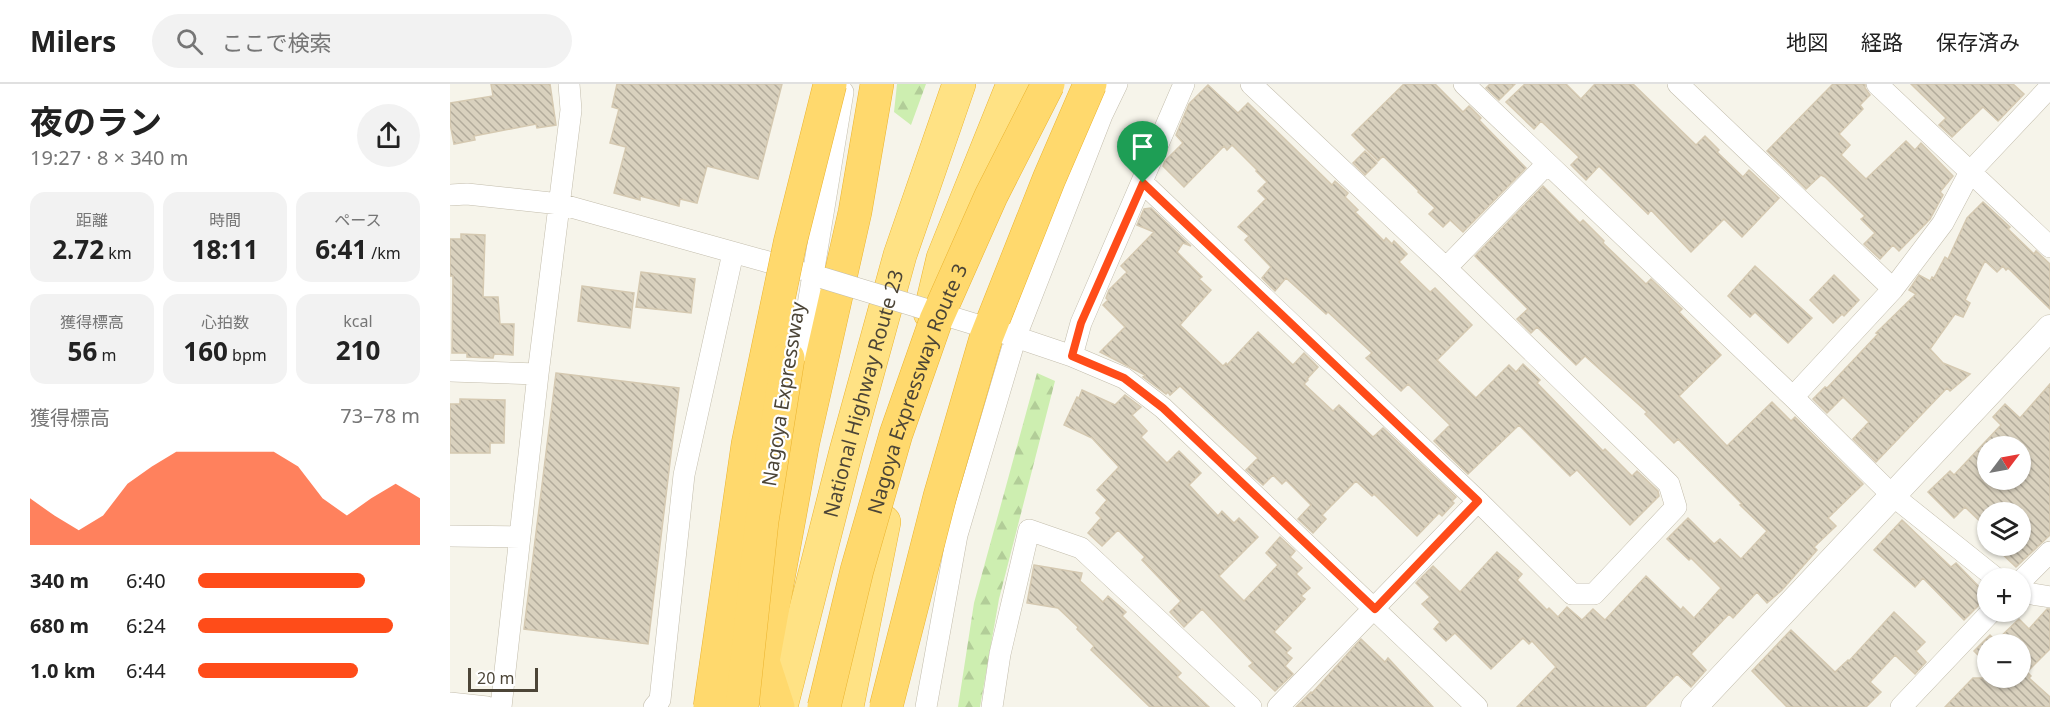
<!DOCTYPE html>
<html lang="ja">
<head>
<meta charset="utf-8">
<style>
  body { margin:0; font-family:"Noto Sans","Noto Sans JP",sans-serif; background:#f2f2f2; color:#222; height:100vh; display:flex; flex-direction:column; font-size:22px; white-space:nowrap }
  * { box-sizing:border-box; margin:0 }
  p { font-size:20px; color:#767676 }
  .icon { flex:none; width:33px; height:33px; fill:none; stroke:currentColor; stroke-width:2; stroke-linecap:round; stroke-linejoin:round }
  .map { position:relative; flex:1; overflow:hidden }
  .sheet { display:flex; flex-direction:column; background:#fff; width:450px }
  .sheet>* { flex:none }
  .needle { width:39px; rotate:58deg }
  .fabs { position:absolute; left:1527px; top:352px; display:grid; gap:12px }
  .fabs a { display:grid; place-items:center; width:54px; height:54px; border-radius:50%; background:#fff; box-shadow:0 2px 4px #0004; font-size:30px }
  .scale { position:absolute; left:18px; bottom:15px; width:70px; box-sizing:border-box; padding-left:6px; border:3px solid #4c4537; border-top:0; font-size:16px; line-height:21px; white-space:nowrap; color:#4c4537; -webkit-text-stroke:4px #fff; paint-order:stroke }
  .pin { position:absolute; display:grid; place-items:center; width:51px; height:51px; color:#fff; margin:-62px -26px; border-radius:50% 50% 50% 0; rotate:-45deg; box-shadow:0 0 6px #0007 }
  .pin .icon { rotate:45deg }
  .round { display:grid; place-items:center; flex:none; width:63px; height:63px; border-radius:32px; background:#f2f2f2 }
  .overview { display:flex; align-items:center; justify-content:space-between; height:102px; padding:0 30px }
  h1 { font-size:33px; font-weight:700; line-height:45px }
  .stats { display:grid; grid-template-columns:repeat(3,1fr); gap:9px; height:102px; padding:6px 30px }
  .stats div { display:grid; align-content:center; border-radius:15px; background:#f2f2f2; text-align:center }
  .stats b { font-size:26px; font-weight:700 }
  .stats small { font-size:16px; font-weight:400 }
  .stats p { font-size:16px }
  .chart { height:168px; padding:12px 30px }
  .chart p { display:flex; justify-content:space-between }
  .chart svg { width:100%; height:108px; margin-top:6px; fill:#ff4c19; opacity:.7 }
  ul { padding:0 30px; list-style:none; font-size:20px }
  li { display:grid; grid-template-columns:96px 72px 1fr; align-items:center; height:45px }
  li i { height:15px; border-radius:8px; background:#ff4c19 }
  header { display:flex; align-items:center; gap:36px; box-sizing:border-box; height:84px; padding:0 30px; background:#fff; border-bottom:2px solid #e0e0e0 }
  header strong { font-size:28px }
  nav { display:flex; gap:33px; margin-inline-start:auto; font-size:21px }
  .search { width:420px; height:54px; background:#f2f2f2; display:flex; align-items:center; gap:15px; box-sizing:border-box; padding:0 21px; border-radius:33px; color:#767676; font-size:22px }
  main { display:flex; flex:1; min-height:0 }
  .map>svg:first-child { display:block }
  .forest { fill:url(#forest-firs) }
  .building { fill:url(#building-back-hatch); stroke:#d5c9b1; stroke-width:1.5; fill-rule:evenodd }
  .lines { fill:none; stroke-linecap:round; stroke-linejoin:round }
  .minor-casing { stroke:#c3bdac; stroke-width:22 }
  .tertiary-casing { stroke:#c3bdac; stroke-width:27 }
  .trunk-casing { stroke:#ecb42f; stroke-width:34 }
  .motorway-casing { stroke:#ecb42f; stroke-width:34 }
  .minor { stroke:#fff; stroke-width:21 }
  .tertiary { stroke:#fff; stroke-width:26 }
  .trunk { stroke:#ffe284; stroke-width:33 }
  .motorway { stroke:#ffd96d; stroke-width:33 }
  .minor-bridge-casing { stroke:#c3bdac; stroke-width:22; stroke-linecap:butt }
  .motorway-bridge-casing { stroke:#ecb42f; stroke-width:34; stroke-linecap:butt }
  .minor-bridge { stroke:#fff; stroke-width:21 }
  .motorway-bridge { stroke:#ffd96d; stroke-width:33 }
  .route-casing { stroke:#fff; stroke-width:12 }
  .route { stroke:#ff4c19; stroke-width:8 }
  .labels { text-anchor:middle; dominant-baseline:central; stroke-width:4.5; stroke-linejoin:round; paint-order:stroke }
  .street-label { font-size:20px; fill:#4c4537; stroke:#fff }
</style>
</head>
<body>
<header>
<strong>Milers</strong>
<div class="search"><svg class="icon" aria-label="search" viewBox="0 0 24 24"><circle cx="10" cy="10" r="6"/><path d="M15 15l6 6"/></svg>ここで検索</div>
<nav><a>地図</a><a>経路</a><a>保存済み</a></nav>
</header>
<main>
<section class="sheet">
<div class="overview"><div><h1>夜のラン</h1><p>19:27 · 8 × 340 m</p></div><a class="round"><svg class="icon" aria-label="share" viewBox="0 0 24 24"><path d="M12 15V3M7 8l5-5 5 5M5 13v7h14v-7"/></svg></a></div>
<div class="stats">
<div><p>距離</p><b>2.72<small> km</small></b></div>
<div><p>時間</p><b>18:11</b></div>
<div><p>ペース</p><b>6:41<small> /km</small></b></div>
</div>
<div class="stats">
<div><p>獲得標高</p><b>56<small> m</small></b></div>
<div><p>心拍数</p><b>160<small> bpm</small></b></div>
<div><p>kcal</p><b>210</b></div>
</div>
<div class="chart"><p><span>獲得標高</span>73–78 m</p>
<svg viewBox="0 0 160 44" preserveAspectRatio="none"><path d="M0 44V25L10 32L20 38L30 32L40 19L50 12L60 6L70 6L80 6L90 6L100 6L110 12L120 25L130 32L140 25L150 19L160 25V44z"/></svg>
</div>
<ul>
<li><b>340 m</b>6:40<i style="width:75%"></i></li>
<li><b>680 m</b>6:24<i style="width:88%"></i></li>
<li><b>1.0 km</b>6:44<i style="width:72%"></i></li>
</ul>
</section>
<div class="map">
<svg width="1600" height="623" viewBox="0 0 1600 623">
  <defs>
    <pattern id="forest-firs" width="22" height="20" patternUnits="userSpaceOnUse" patternTransform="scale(1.5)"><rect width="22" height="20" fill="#cdeeb0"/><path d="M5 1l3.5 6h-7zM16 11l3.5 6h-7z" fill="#b2cd98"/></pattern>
    <pattern id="building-back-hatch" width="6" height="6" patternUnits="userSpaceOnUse" patternTransform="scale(1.5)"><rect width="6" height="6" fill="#d9d1be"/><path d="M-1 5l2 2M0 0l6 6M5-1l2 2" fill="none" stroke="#b2ab9b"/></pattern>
  </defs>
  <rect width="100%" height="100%" fill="#f6f4ea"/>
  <path class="forest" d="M 447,0 L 476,0 L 461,41 L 444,28 Z
    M 587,289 L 605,297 L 549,515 L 530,623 L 508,623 L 524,519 Z"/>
  <path class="building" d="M 41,0 L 100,0 L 106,41 L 87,44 L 86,40 L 24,52 L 25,56 L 4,60 L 0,39 L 0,19 L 43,12 Z
    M 167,0 L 332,0 L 308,95 L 257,82 L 247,119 L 230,115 L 229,122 L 190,112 L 190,116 L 164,109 L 176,63 L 160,59 L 169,25 L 162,23 Z
    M 954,0 L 985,0 L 1013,28 L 1019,22 L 1031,34 L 1029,36 L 1076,84 L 1013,148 L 1000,136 L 993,143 L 979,130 L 985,124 L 968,108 L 969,107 L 933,72 L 928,77 L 902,51 Z
    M 1040,0 L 1065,0 L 1049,16 L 1036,4 Z
    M 1075,0 L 1116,0 L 1131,15 L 1145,0 L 1183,0 L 1246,61 L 1255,52 L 1269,66 L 1267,68 L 1293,93 L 1299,86 L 1329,114 L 1292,153 L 1274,135 L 1241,168 L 1201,126 L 1198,130 L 1149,82 L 1136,96 L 1121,81 L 1129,73 L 1091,37 L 1084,45 L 1056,18 Z
    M 1383,0 L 1415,0 L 1415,4 L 1420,11 L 1410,21 L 1413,25 L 1389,50 L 1400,61 L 1391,71 L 1416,95 L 1456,57 L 1465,66 L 1471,59 L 1503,92 L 1490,108 L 1493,111 L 1480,135 L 1449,167 L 1443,161 L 1430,175 L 1414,160 L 1425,149 L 1411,135 L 1415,132 L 1375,93 L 1371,91 L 1356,105 L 1317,67 Z
    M 1461,0 L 1563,0 L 1574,10 L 1548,37 L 1533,23 L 1502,53 L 1489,41 L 1496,34 Z
    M 758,1 L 788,29 L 798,19 L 882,101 L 885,97 L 898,109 L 895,113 L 908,126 L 905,128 L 934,157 L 936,154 L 942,160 L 944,157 L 957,170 L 949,178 L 980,208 L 985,204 L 1022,241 L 987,276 L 1026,314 L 1059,281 L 1066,288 L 1073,280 L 1090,296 L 1087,299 L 1153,367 L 1155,365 L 1182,392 L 1187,387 L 1208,407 L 1209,412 L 1180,441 L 1127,386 L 1120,392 L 1069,341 L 1018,390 L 984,357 L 1000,341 L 958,300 L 951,307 L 916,274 L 922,269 L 878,228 L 876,230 L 836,194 L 825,207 L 812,194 L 821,183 L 795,156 L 799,152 L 788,143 L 816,115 L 808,107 L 817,98 L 806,87 L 807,86 L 782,61 L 777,66 L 774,62 L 734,103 L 713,82 L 715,77 L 733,59 L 726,51 L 739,20 Z
    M 915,67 L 927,79 L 915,91 L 903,79 Z
    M 1093,102 L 1130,139 L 1133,136 L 1154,157 L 1153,159 L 1196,200 L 1201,195 L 1232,225 L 1229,228 L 1271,271 L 1229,312 L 1277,362 L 1322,318 L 1341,337 L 1345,333 L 1413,400 L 1378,434 L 1386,442 L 1364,463 L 1367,466 L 1332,506 L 1317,519 L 1307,508 L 1283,534 L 1279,530 L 1241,570 L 1256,586 L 1241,603 L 1227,590 L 1195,623 L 1067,623 L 1106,583 L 1082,557 L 1079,560 L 1073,554 L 1041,585 L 1005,549 L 996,557 L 984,545 L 990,538 L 972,520 L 980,513 L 966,499 L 983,482 L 1010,508 L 1047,468 L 1072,490 L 1067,496 L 1097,526 L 1099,524 L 1108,533 L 1117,523 L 1132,536 L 1143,525 L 1155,536 L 1196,492 L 1231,526 L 1233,523 L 1244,534 L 1271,504 L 1241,474 L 1239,476 L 1217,455 L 1238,434 L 1264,460 L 1270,455 L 1291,475 L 1317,447 L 1290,421 L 1292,420 L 1228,355 L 1224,359 L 1195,330 L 1197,328 L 1135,272 L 1126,281 L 1087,243 L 1081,249 L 1067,235 L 1078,225 L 1025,172 Z
    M 1533,118 L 1560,143 L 1558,145 L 1584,170 L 1586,167 L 1600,180 L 1600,225 L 1558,184 L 1556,186 L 1553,182 L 1547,188 L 1535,177 L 1515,216 L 1520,219 L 1513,233 L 1505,230 L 1480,265 L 1493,279 L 1520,290 L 1500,307 L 1497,304 L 1426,378 L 1403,355 L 1419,338 L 1393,313 L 1377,329 L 1363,315 L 1375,303 L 1377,304 L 1428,250 L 1426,249 L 1466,210 L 1459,206 L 1469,191 L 1480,197 L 1482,193 L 1484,194 L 1495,173 L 1498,175 L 1517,134 Z
    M 701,124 L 741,162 L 733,159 L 727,168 L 752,193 L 749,195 L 761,206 L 730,241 L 773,282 L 776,279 L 777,281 L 808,248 L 843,281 L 854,269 L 868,283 L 857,295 L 858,296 L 854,300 L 883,327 L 889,321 L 923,353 L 933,344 L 1006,413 L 1002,417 L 1004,419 L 992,432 L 989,429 L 967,452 L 924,410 L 922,412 L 906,397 L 872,431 L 876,435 L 863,449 L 848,435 L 861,421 L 836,396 L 832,400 L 823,391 L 813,401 L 796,386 L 808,374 L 730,302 L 720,311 L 718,308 L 716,310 L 693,293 L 695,291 L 650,268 L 675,243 L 653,221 L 658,216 L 656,214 L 659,206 L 677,188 L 671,182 L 704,148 L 687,141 L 694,125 Z
    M 11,150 L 35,151 L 33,213 L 48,213 L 50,240 L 64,240 L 63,271 L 44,270 L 43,274 L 17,273 L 17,269 L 2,269 L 3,192 L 0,192 L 0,155 L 11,155 Z
    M 1305,182 L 1362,234 L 1338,259 L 1305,228 L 1300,233 L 1278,212 Z
    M 191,188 L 245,195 L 241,229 L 186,223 Z
    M 1384,191 L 1409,216 L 1394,232 L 1392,230 L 1383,239 L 1360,216 Z
    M 132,202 L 184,209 L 180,244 L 128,237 Z
    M 106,289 L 229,304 L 198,560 L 74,545 Z
    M 1600,300 L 1600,451 L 1566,483 L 1547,465 L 1550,462 L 1570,462 L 1570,429 L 1538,429 L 1538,445 L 1515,423 L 1504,434 L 1478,408 L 1500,387 L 1504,391 L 1551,341 L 1543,333 L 1555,320 L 1570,334 ZM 1538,363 L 1570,363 L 1570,396 L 1538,396 Z
    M 632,306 L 665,321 L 675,311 L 691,323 L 682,331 L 697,347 L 691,353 L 717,379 L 729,367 L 751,389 L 739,401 L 768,432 L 772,427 L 784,439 L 789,434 L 808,453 L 769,492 L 794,517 L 828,481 L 816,469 L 830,453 L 845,467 L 840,473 L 852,484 L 846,490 L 860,504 L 851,512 L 855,515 L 824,548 L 841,564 L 836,569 L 842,574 L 835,582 L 843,590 L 825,607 L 799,582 L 803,579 L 752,525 L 734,543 L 720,528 L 731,517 L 692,476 L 695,473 L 668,446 L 652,462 L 638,449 L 651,434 L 646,429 L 657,416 L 647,406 L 669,383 L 642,354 L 614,341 L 627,313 L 629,314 Z
    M 10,315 L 55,316 L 54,359 L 40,359 L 40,369 L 0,369 L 0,320 L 10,320 Z
    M 1452,436 L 1501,483 L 1506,479 L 1538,512 L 1514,536 L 1473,494 L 1465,503 L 1424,466 Z
    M 584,481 L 632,489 L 630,497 L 653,518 L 658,512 L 676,528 L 672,532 L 731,589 L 727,593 L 759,623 L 700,623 L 641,566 L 644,562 L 627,545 L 628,543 L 608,524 L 577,519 Z
    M 1597,525 L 1600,525 L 1600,565 L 1577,588 L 1581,592 L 1579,594 L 1600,613 L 1600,623 L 1495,623 L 1523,594 L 1570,594 L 1570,561 L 1538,561 L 1538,581 L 1524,567 L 1540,551 L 1546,557 L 1569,535 L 1579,545 Z
    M 1444,528 L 1475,558 L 1466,567 L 1476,578 L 1465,590 L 1445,571 L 1420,598 L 1431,608 L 1416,623 L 1337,623 L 1302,587 L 1341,546 L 1385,588 L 1398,576 L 1399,577 Z
    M 911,555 L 935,578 L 938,574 L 983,623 L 846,623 L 861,608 L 862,609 Z"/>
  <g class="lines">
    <g class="minor-casing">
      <path id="minor" d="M 1014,0 L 1343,313 L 1442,411 L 1547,495
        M 1228,0 L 1443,205
        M 1427,0 L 1600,163
        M 693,99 L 1028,417 L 1122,510 L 1144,510 L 1226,423 L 1219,400 L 996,184 L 801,0
        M 0,111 L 17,110 L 110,120 L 347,186
        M 996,184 L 1097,80
        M 557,250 L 622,272 L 674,294 L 713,324 L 1027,623
        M 622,272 L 631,239 L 734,0
        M 0,287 L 88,290
        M 346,294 L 393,8
        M 1343,313 L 1443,205 L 1493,139 L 1520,88 L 1600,3
        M 0,452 L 70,453
        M 1570,498 L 1600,468
        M 1570,508 L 1600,513
        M 0,619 L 37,623
        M 51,623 L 88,290 L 121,26 L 119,0
        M 204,623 L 210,616 L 234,391 L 283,169
        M 476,623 L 507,451 L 566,252 L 652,31 L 667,0
        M 542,623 L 550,570 L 579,446 L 631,464 L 801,623
        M 828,623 L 1028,417
        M 1451,623 L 1541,528"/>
    </g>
    <g class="tertiary-casing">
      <path id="tertiary" d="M 1244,623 L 1600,244"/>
    </g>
    <g class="trunk-casing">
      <g id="trunk">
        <path d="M 480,229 L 493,174 L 563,0"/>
        <path id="s1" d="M 331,623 L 396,367 L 450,171 L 509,0"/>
        <path d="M 397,623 L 434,438"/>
      </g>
    </g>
    <g class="motorway-casing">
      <path id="motorway" d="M 328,623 L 313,577 L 353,358 L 405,128 L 427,0"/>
    </g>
    <use href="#minor" class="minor"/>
    <use href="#tertiary" class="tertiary"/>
    <use href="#trunk" class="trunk"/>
    <use href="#motorway" class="motorway"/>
    <g class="minor-bridge-casing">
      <path id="minor-bridge" d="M 373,194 L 557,250"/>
    </g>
    <g class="motorway-bridge-casing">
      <g id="motorway-bridge">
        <path d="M 260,623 L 298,360 L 340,159 L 380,0"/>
        <path d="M 292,623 L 312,437 L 338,274"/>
        <path id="s2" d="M 374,623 L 407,486 L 446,350 L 486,236 L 541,112 L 598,0"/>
        <path d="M 436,623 L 490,412 L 536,254 L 599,95 L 640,0"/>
      </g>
    </g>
    <use href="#minor-bridge" class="minor-bridge"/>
    <use href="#motorway-bridge" class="motorway-bridge"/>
  </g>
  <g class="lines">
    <g class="route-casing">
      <path id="route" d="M 693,99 L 1028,417 L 925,525 L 713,324 L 674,294 L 622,272 L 631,239 Z"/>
    </g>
    <use href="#route" class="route"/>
  </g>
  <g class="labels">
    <g class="street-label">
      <text stroke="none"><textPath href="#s2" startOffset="332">Nagoya Expressway Route 3</textPath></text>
      <text stroke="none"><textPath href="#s1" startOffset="324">National Highway Route 23</textPath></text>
      <text transform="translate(333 310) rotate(-81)">Nagoya Expressway</text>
    </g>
  </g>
</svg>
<div class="fabs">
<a><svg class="needle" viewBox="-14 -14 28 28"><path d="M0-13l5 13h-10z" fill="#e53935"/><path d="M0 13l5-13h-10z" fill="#767676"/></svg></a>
<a><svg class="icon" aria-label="layers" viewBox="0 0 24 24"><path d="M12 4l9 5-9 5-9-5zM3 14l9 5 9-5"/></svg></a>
<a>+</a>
<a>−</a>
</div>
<div class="scale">20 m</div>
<div class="pin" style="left:693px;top:99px;background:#1e9e55"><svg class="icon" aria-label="arrive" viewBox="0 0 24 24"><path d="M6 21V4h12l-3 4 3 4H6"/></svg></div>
</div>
</main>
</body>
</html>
